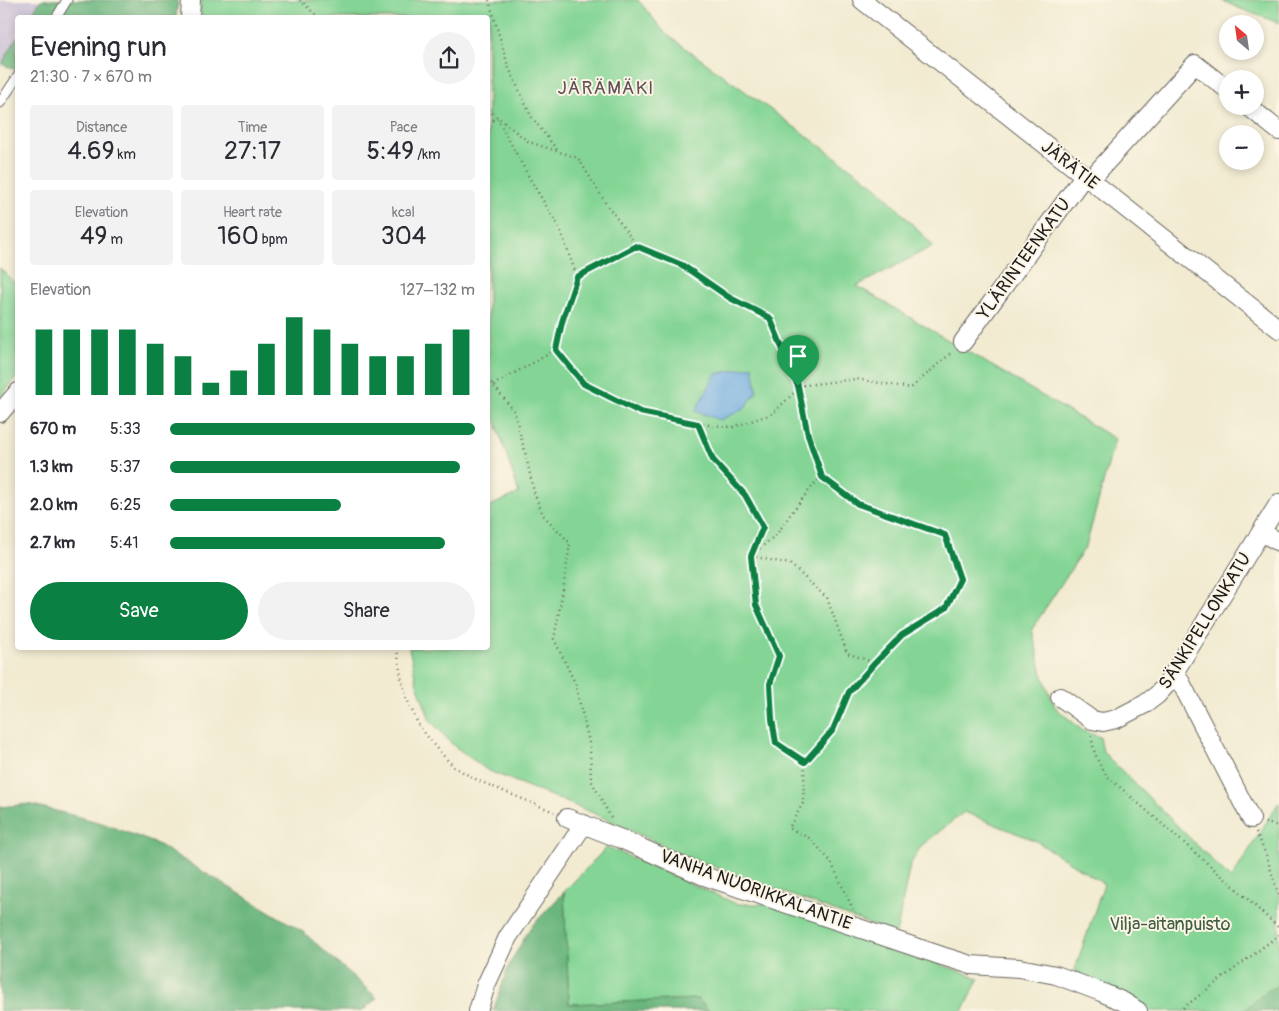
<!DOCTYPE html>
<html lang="en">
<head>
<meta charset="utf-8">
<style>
  body { margin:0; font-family:Pangolin,sans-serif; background:#f2f2f3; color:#2b2b33; height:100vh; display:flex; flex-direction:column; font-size:19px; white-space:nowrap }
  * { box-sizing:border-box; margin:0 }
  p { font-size:16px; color:#7c7c81 }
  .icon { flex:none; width:28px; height:28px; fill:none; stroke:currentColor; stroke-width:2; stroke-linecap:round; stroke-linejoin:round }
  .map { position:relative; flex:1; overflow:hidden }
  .sheet { position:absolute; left:15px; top:15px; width:475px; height:635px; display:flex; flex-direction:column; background:#fff; border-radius:5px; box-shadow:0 2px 8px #0003 }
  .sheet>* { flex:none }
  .needle { width:32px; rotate:331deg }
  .tools { position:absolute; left:1219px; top:15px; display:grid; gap:10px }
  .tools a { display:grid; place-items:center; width:45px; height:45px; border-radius:50%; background:#fff; box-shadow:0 2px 8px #0003; font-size:25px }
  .pin { position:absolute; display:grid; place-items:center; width:42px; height:42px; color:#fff; margin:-51px -21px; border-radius:50% 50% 50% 0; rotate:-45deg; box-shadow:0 0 5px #0007 }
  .pin .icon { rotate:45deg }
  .round { display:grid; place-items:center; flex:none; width:52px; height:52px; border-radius:26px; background:#f2f2f3 }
  .headline { display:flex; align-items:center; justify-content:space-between; height:85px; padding:0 15px }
  h1 { font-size:28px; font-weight:600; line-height:38px }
  .figures { display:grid; grid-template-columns:repeat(3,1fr); gap:8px; height:85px; padding:5px 15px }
  .figures div { display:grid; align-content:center; border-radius:5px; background:#f2f2f3; text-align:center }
  .figures b { font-size:25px; font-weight:600 }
  .figures small { font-size:14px; font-weight:400 }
  .figures p { font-size:14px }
  .chart { height:140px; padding:10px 15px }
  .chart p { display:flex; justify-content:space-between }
  .chart svg { width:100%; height:90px; margin-top:5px; stroke:#0b8043; stroke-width:6 }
  .action { display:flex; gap:10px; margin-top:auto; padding:10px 15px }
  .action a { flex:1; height:58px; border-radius:30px; background:#0b8043; color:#fff; font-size:20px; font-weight:600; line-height:58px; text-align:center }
  .action a+a { background:#f2f2f3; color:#2b2b33 }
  ul { padding:0 15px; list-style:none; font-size:16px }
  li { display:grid; grid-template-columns:80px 60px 1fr; align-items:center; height:38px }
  li i { height:12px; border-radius:6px; background:#0b8043 }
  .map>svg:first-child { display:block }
  .industrial { fill:#c9bfd7 }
  .green { fill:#84d595; stroke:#507858 }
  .forest { fill:#6bb67e; stroke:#44694d }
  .water { fill:#6fade1; stroke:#46647e }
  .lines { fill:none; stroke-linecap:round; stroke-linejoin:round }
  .lane-casing { stroke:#67645c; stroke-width:11 }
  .street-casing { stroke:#67645c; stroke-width:20 }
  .path { stroke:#67645c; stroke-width:2.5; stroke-dasharray:1 4; stroke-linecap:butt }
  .lane { stroke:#fff; stroke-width:9 }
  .street { stroke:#fff; stroke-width:18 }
  .route-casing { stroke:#fff; stroke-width:10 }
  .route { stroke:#0b8043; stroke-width:6 }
  .labels { text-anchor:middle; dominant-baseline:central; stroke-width:4; stroke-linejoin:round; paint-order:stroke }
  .street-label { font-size:18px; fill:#1c1c1c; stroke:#fcf5e5 }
  .park-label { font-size:18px; fill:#405d46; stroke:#fcf5e5 }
  .neighbourhood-label { font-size:19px; letter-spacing:1px; fill:#624f58; stroke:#fcf5e5 }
</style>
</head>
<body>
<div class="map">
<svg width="1279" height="1011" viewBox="0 0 1279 1011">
  <rect width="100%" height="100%" fill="#fcf5e5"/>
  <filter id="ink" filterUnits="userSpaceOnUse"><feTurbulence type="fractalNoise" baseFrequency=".02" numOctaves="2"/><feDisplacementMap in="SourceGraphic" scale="10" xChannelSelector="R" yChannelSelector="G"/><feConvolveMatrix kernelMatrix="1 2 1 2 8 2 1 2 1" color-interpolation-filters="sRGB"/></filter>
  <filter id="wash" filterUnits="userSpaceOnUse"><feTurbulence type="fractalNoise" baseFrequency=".0096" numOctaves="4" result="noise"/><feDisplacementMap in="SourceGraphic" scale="20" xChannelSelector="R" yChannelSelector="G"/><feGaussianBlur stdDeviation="1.12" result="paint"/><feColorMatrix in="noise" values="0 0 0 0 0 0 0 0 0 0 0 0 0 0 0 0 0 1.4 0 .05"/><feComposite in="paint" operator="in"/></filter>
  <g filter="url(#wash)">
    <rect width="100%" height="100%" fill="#f2ebd2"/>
    <path class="industrial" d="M 0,0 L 41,0 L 29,17 L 18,18 L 17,37 L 0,68 Z"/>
    <path class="green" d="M 201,0 L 638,0 L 666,34 L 877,187 L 933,246 L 857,286 L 1115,439 L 1086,546 L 1032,629 L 1042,674 L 1055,707 L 1083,731 L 1100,737 L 1103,752 L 1231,879 L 1279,802 L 1279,1011 L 1147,1011 L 1073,975 L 1104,884 L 1036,841 L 964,812 L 921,846 L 910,865 L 896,934 L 688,857 L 593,813 L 487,770 L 453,745 L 430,720 L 417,684 L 409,648 L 488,648 L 488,507 L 519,493 L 488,399 L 488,18 L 200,18 Z
      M 1221,0 L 1279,0 L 1279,23 L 1238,8 Z
      M 0,268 L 17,286 L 17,376 L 0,398 Z
      M 607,847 L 737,904 L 793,904 L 875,942 L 979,978 L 963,1011 L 935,1011 L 928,1009 L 927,1011 L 709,1011 L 698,999 L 569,1004 L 564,892 Z"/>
    <path class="forest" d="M 41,0 L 178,0 L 176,17 L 29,18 Z
      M 17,37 L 17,71 L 2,64 Z
      M 29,804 L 102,823 L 157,844 L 302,931 L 377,998 L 362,1011 L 0,1011 L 0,807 Z
      M 564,892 L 569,1004 L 698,999 L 709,1011 L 493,1011 L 509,965 L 530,928 Z
      M 1279,984 L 1279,1011 L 1244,1011 L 1263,994 Z"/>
    <path class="water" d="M 753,366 L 757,391 L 744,409 L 720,420 L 695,411 L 716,374 Z"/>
  </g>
  <g filter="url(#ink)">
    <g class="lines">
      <g class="lane-casing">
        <path id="lane" d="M 56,18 L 67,0
          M 0,103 L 18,76"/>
      </g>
      <g class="street-casing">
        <path id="street" d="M 862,0 L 1279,329
          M 190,18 L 191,0
          M 1248,106 L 1279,131
          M 1090,180 L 1195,64 L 1228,90
          M 963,342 L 1084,176
          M 0,413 L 18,392
          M 1261,532 L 1279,542
          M 1175,671 L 1251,819
          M 1060,697 L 1092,720 L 1103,722 L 1116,719 L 1145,704 L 1157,695 L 1167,684 L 1279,503
          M 567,818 L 621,839 L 704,876 L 942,956 L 971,965 L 1019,968 L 1056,975 L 1101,992 L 1124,1002 L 1138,1011
          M 478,1011 L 486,985 L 508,937 L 584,824"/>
      </g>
      <path class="path" d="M 300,0 L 319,18
        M 489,0 L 508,66 L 531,116 L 557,150
        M 488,110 L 529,142 L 578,158 L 605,202 L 637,246 L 682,265 L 730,298 L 770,318 L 798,386 L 808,435 L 822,477 L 859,504 L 945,535 L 960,579 L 946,608 L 902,635 L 875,663 L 849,692 L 833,730 L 805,762
        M 497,118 L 530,179 L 560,229 L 577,277 L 562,322 L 556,350 L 584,384 L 640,412 L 698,424 L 713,460 L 745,495 L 763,527 L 751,556 L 756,605 L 779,656 L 770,683 L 772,719 L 776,743 L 805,762 L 803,803 L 789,828 L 811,839 L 831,862 L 853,909
        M 488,122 L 497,118
        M 577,277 L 637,246
        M 488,379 L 514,411 L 526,456 L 534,492 L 543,515 L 570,543 L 564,584 L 554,639 L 575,683 L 590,746 L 591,780 L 611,818
        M 493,385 L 556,350
        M 798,386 L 856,379 L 911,388 L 952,352
        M 698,424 L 733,427 L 772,414 L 799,388
        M 752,555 L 777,534 L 792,512 L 810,489 L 821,477
        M 751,556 L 790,564 L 827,598 L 847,653 L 875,663
        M 397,648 L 401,677 L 407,699 L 418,724 L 436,748 L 454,767 L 479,781 L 554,812
        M 1092,736 C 1092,751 1099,764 1107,776 L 1231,884 L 1279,928
        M 1265,823 L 1279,826
        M 1256,832 L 1266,855 L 1279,896
        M 1179,1011 L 1279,935"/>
      <use href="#lane" class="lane"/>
      <use href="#street" class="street"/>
    </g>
  </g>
  <g class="lines" filter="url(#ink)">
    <g class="route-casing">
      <path id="route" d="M 636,246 L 682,265 L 730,298 L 770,318 L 798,386 L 808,435 L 822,477 L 858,504 L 945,535 L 960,579 L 946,608 L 902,635 L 875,663 L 849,692 L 833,730 L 805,762 L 776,743 L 772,719 L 770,684 L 779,656 L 756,605 L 751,556 L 763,527 L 745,495 L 713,460 L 698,424 L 640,412 L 584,384 L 556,350 L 562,322 L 577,277 Z"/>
    </g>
    <use href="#route" class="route"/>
  </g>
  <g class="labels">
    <g class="street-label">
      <text transform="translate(1070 165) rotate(38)">JÄRÄTIE</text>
      <text transform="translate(1024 259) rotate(-54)">YLÄRINTEENKATU</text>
      <text transform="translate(1205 621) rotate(-58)">SÄNKIPELLONKATU</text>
      <text transform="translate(756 890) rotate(20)">VANHA NUORIKKALANTIE</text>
    </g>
    <g class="park-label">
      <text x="1170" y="924">Vilja-aitanpuisto</text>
    </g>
    <g class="neighbourhood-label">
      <text x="606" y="88">JÄRÄMÄKI</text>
    </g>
  </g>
</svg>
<div class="tools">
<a><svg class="needle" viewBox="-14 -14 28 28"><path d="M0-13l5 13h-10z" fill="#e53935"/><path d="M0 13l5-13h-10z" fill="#7c7c81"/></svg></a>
<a>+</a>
<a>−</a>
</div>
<div class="pin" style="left:798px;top:386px;background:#1e9e55"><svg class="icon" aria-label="arrive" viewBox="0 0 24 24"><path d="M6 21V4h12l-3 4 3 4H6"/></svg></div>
<section class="sheet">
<div class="headline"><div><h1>Evening run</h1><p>21:30 · 7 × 670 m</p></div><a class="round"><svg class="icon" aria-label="share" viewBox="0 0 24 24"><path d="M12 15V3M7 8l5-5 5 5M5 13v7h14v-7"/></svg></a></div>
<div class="figures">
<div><p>Distance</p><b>4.69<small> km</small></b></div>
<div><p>Time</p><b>27:17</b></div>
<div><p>Pace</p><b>5:49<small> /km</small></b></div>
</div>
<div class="figures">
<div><p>Elevation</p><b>49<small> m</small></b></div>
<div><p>Heart rate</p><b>160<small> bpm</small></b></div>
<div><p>kcal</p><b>304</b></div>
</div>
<div class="chart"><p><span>Elevation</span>127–132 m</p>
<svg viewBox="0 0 160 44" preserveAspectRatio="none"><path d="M5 44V12M15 44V12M25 44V12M35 44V12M45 44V19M55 44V25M65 44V38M75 44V32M85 44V19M95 44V6M105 44V12M115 44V19M125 44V25M135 44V25M145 44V19M155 44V12"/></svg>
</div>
<ul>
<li><b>670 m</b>5:33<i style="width:100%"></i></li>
<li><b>1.3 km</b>5:37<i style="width:95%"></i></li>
<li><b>2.0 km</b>6:25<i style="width:56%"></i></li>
<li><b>2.7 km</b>5:41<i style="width:90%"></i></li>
</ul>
<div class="action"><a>Save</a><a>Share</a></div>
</section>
</div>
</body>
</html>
